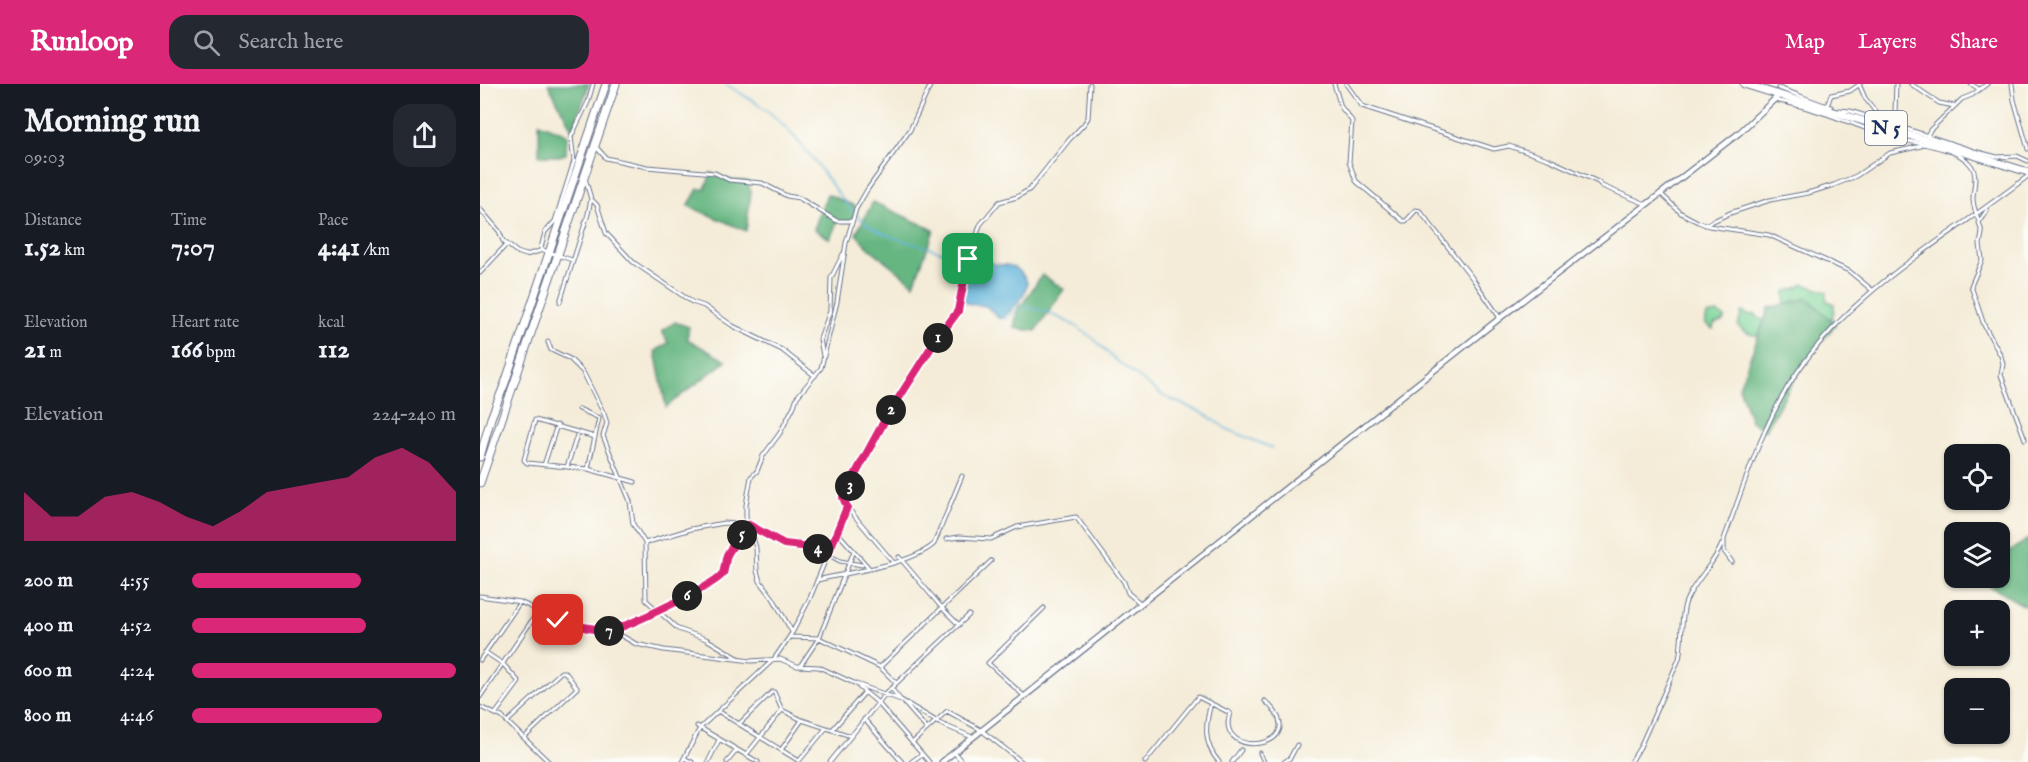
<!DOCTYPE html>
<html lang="en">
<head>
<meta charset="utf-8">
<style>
  body { margin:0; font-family:"IM FELL English",serif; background:#242831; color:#f1f3f6; height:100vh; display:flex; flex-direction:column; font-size:22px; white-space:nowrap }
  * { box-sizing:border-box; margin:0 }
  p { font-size:20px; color:#9ea1a6 }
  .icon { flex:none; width:33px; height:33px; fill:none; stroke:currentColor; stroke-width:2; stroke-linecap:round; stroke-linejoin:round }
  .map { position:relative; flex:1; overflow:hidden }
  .panel { display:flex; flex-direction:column; background:#171b24; width:480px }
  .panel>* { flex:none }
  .buttons { position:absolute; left:1464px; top:360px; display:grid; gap:12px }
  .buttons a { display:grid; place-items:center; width:66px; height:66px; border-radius:12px; background:#171b24; box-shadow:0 2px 4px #0004; font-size:30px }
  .pin { position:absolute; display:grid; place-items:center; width:51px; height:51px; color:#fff; margin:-26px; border-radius:12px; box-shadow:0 3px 9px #0006 }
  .km { position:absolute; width:30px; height:30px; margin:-15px; border-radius:50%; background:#222; color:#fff; font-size:16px; line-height:30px; text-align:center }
  .round { display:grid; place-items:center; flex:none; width:63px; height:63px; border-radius:18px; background:#242831 }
  .overview { display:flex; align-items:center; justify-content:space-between; height:102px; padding:0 24px }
  h1 { font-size:33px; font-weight:800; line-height:45px }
  .stats { display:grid; grid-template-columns:repeat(3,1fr); gap:9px; height:102px; padding:6px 24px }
  .stats div { display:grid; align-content:center }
  .stats b { font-size:26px; font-weight:800 }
  .stats small { font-size:16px; font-weight:400 }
  .stats p { font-size:16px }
  .chart { height:168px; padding:12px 24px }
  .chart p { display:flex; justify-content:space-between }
  .chart svg { width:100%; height:108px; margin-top:6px; fill:#db2777; opacity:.7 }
  ul { padding:0 24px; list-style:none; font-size:20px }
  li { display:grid; grid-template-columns:96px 72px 1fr; align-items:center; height:45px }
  li i { height:15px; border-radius:8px; background:#db2777 }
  header { display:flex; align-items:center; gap:36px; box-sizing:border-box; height:84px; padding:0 30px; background:#db2777; color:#fff }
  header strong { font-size:28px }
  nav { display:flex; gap:33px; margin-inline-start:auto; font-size:21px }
  .search { width:420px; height:54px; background:#242831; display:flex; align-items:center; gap:15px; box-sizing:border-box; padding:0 21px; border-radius:18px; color:#9ea1a6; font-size:22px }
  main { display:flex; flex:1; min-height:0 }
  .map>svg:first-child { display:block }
  .green { fill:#7dd499; stroke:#4c827c; stroke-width:1.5 }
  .forest { fill:#66b681; stroke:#407270; stroke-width:1.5 }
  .water { fill:#5db2d9; stroke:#3c709c; stroke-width:1.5 }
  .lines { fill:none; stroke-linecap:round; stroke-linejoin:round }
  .stream { stroke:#5db2d9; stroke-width:1.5 }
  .minor-casing { stroke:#677189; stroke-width:5 }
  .tertiary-casing { stroke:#677189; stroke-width:7 }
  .trunk-casing { stroke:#677189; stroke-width:9 }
  .minor { stroke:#fff; stroke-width:3 }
  .tertiary { stroke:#fff; stroke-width:4.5 }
  .trunk { stroke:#fff; stroke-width:7 }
  .route-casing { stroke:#fff; stroke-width:12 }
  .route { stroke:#db2777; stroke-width:8 }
  .labels { text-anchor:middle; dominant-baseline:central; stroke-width:4.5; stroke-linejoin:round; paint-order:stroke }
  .shield { fill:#fdfcf7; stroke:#5f6c8c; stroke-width:1.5 }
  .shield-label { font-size:20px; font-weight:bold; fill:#1b2f5e }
</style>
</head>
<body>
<header>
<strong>Runloop</strong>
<div class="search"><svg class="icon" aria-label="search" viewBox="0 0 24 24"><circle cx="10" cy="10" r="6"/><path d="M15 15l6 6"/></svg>Search here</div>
<nav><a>Map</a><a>Layers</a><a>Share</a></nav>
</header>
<main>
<section class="panel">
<div class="overview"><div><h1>Morning run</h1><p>09:03</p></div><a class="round"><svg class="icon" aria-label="share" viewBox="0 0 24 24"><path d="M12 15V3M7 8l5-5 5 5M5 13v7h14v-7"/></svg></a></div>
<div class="stats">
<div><p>Distance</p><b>1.52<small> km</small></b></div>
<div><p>Time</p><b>7:07</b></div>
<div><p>Pace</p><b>4:41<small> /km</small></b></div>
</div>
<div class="stats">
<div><p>Elevation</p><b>21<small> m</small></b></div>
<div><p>Heart rate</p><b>166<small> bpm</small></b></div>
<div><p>kcal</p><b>112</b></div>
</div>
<div class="chart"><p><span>Elevation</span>224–240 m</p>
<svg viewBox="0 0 160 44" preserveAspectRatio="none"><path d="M0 44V24L10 34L20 34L30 26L40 24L50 28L60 34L70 38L80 32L90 24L100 22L110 20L120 18L130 10L140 6L150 12L160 24V44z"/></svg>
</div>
<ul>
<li><b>200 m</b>4:55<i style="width:64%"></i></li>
<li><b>400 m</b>4:52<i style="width:66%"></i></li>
<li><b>600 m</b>4:24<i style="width:100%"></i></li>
<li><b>800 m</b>4:46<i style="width:72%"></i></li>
</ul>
</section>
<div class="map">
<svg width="1548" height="678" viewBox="0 0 1548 678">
  <rect width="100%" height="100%" fill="#fdfcf7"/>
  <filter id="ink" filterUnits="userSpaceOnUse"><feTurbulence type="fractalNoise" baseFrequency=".0167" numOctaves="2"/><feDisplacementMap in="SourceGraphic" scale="12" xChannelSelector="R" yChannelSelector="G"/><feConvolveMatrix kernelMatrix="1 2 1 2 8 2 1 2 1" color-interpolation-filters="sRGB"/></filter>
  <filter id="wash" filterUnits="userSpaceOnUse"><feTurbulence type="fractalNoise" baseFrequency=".008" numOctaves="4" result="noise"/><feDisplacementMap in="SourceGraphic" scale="24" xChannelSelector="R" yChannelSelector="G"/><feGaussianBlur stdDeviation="1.35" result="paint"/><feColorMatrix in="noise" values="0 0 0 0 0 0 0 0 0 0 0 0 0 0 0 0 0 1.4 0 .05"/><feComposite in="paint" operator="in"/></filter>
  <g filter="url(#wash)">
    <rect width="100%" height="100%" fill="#f4ecd8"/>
    <path class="green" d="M 1324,200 L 1347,208 L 1346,216 L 1354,220 L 1354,227 L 1351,237 L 1328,214 L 1305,220 L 1305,207 L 1315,205 Z
      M 1262,228 L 1269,231 L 1275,230 L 1280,235 L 1284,236 L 1279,251 C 1270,252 1264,248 1258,242 Z
      M 1238,229 L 1245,234 L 1243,237 L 1234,240 L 1233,245 L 1225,240 L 1227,231 Z"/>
    <path class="forest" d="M 68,0 L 109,0 L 93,47 Z
      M 59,39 L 87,50 L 86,70 L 79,72 L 59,72 Z
      M 231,89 L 249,96 L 267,97 L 271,108 L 266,147 L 208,122 L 218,105 L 225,105 Z
      M 347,110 L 377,123 L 372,137 L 357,138 L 350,155 L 334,145 Z
      M 393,118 L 454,146 L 434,200 L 388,163 L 376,150 Z
      M 562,191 L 584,205 L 556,247 L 534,244 L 538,223 L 543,219 Z
      M 1328,214 L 1356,241 C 1326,272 1306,309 1285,347 L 1271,337 L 1259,303 L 1289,224 Z
      M 195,238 L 209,243 L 207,255 L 246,277 L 186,323 L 175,267 L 188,259 L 182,247 Z
      M 1548,455 L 1548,524 L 1496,494 L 1520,494 L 1520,475 Z"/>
    <path class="water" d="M 499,155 L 503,155 C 503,166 505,172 513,180 C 530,181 538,180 547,198 C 547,211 531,229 520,235 L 506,222 L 486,219 L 483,215 C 486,194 489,174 499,155 Z"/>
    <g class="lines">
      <path class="stream" d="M 246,0 C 257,8 270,14 281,22 C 298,34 311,49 324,64 C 346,89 365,127 393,144 C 423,162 459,160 487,181
        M 521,233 L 526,235 L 544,222 L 567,228 L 594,241 L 614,255 L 632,273 L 683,312 L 723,329 L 747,345 L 792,364"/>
    </g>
  </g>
  <g filter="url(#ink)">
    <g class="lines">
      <g class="minor-casing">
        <path id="minor" d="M 854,0 L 861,23 L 872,37 L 869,78 L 876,97 L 923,137 L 926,137 L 936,126 L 940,127 L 993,195 L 1020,234
          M 866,0 L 882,22 L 1014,65 L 1029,62 L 1068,75 L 1118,98 L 1122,102 L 1166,120
          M 1379,0 L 1385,14 L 1402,36
          M 1431,0 L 1459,19 L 1474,22
          M 1491,0 L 1499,5
          M 1532,0 L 1534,16 L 1548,65
          M 1298,4 C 1317,10 1333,18 1351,23
          M 1294,16 C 1333,23 1367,38 1404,51 C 1426,59 1475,61 1490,80 C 1499,91 1493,103 1493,115 C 1493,123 1497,131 1499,138
          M 1347,22 L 1351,11 L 1370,7 L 1380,0
          M 1360,26 L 1370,27 L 1402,37 L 1494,67 L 1517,73 L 1537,72 L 1548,77
          M 1410,39 L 1415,28 L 1416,0
          M 1447,52 L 1450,46 L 1482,15 L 1492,11 L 1507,0
          M 116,63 L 126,74 L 167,83 L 235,89 L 249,96 L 282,99 L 307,112 L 319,114 L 357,137 L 372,137
          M 1180,109 L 1201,129 L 1218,138 L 1229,142 L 1289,151 L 1369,187 L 1392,206
          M 111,115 L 117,121 L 126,149 L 153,178 L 212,218 L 224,222 L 253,242 L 302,266 L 335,292
          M 0,125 L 19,147 L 23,157 L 37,168 L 46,171 L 63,166 L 92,176
          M 1507,126 L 1499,138 L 1502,149 L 1500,160 L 1502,176 L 1491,202 L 1504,241 L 1521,272 L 1523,280 L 1521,291 L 1545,355
          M 1225,141 L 1250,129 L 1290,116 L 1328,109 L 1354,101 L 1376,92 L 1410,69 L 1441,62
          M 63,166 L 61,164 L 65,148 L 75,137 L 94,77 L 91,53 L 108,18 L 113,0
          M 0,189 L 27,160
          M 80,218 L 108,130 L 111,115 L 105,94
          M 68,258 L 71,266 L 90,275 L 103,288 L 124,330 L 127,339 L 123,352 L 150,417 L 153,440 L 165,459 L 166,516 L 198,545 L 226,555 L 258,574
          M 343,272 L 340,255 L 350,227 L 351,194 L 363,170
          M 99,325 L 119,334 L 108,385
          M 115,353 L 55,336 L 44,376 L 47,379 L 108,385 L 155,398
          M 64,381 L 77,341
          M 87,383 L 98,348
          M 270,443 L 276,464 L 277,487 L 280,497 L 293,514 L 312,548
          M 357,448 L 389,484
          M 466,455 L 479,453 L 511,455 L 537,443 L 596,433 L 644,498 L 648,509 L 660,519
          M 165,459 L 211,445 L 244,439 L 267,441
          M 419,473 L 462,524 L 479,541
          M 413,478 L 367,423 L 363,413 L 411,326 L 452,263 L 478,227 L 486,186 L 500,141 L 519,118 L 537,113 L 550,105 L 589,56 L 604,40 L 608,34 L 610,0
          M 1252,478 L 1244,467 L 1244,455 C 1263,404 1279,351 1307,304 C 1364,209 1463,158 1548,92
          M 382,481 L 360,477 L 339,466 L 312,462 L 297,457 L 269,441 L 266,434 L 266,421 L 271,393 L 277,387 L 283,372 L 300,349 L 314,322 L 317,313 L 341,284 L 357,218 L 366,159 L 376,125 L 387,106 L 430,46 L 451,0
          M 337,496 C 368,488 431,481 454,460 L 482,392
          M 0,512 L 40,518 L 85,539 L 137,549 L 156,560 L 184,566 L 271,577 L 300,575 L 317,582 L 339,583 L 376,600 L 421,616 L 461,640 L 492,653
          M 132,546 C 152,538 234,505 242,489 C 245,484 244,477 247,471 C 253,460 262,451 269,441
          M 310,553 L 339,554 L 400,583 L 416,599
          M 5,568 L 23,580 L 39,598 L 16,629
          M 0,576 L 40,518
          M 320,582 L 339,554 L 374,467
          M 400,583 L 511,477
          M 379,603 L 398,619 L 449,678
          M 411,604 L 420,615
          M 544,612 L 508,579 L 564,524
          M 0,613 L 59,526
          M 731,619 C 725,641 723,660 739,678
          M 425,620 L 447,645
          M 0,623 L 22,633 L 69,678
          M 238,627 L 319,677
          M 384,635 L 422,678
          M 27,638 L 81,588 L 85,588 L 97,604 L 44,654
          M 259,640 L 292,608 L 294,608 L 302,626 L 322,636 L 371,652
          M 217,642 L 278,678
          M 352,646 L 385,608
          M 432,659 L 467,627 L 501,646 L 542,678
          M 301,666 L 322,636
          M 474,668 L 482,678
          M 780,669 L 784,678
          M 266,671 L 302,626
          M 204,674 L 212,678
          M 319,677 L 346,644
          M 202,678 L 220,644 L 294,575 L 312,549 L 330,514 L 367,423
          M 228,678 L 239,656
          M 247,678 L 257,666
          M 350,678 L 406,609 L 489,531
          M 431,678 L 442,670
          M 665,678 L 718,613 L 750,629 C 733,678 838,664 785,617
          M 752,678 L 761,666
          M 804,678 L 810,674 L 817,661
          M 1151,678 L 1160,663 L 1199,575 C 1203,558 1200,528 1207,515 C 1216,495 1234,480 1242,460"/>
      </g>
      <g class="tertiary-casing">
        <path id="tertiary" d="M 462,678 L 1020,234 L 1259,49 L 1299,11"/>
      </g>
      <g class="trunk-casing">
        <path id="trunk" d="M 1264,0 L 1548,88
          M 0,373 L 11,334 L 25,299 L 126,0
          M 0,399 L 136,0"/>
      </g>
      <use href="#minor" class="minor"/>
      <use href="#tertiary" class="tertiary"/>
      <use href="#trunk" class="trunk"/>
    </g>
  </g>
  <g class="lines" filter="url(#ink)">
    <g class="route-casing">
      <path id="route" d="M 78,536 C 87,540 123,548 132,546 C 148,542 236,501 243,489 C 245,484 245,477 247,471 C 253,460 262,451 269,441 L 304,460 L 330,463 L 348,470 L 367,423 L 363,413 L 406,334 L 452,262 L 478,227 L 488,175"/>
    </g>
    <use href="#route" class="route"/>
  </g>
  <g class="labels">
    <rect class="shield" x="1385" y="27" width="42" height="34" rx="4.5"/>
    <g class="shield-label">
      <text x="1406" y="44">N 5</text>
    </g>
  </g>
</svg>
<div class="buttons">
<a><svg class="icon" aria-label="locate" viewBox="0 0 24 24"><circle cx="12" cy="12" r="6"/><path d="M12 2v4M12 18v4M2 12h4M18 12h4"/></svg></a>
<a><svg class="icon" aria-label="layers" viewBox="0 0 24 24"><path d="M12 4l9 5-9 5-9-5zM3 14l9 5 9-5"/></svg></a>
<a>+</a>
<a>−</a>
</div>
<div class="pin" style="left:488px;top:175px;background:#1e9e55"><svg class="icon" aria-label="arrive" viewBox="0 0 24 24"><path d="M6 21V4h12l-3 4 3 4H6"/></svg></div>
<div class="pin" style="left:78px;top:536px;background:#d93025"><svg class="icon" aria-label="check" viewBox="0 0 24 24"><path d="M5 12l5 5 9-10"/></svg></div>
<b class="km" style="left:458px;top:254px">1</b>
<b class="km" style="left:411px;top:326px">2</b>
<b class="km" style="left:370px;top:402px">3</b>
<b class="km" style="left:338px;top:465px">4</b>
<b class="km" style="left:262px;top:451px">5</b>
<b class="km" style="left:207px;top:512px">6</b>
<b class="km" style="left:129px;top:547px">7</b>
</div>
</main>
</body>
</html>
